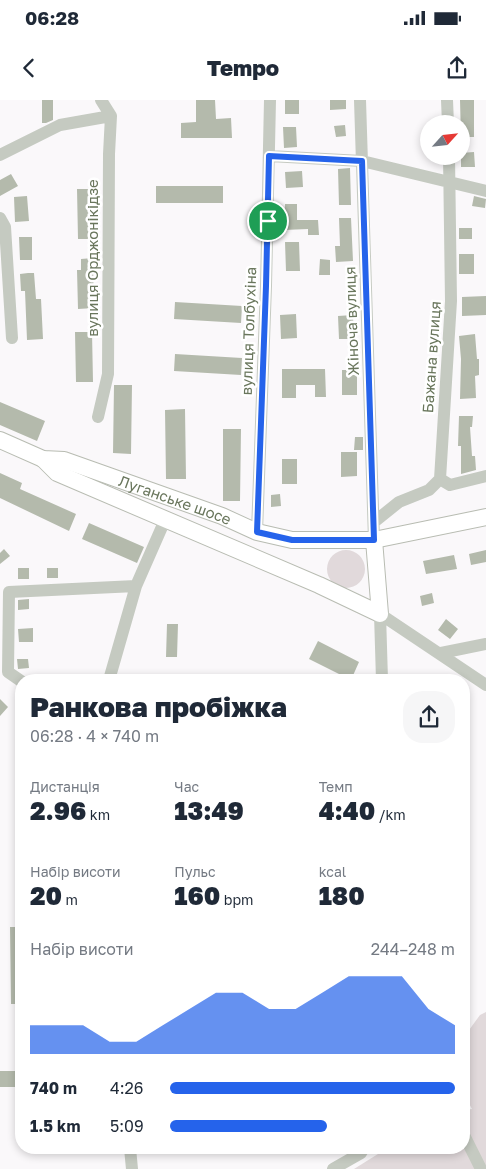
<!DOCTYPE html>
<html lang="uk">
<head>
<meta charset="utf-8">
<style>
  body { margin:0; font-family:"Golos Text",sans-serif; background:#f6f6f7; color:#1f2937; height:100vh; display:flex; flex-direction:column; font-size:19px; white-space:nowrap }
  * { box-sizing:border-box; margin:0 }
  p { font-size:16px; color:#747a83 }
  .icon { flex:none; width:28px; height:28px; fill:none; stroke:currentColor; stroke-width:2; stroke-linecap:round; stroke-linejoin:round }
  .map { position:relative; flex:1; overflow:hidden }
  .drawer { position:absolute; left:15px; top:574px; width:455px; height:480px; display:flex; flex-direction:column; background:#fff; border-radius:20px; box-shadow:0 2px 8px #0003 }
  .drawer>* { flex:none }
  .needle { width:32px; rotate:63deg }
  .tools { position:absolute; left:420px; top:15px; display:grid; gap:10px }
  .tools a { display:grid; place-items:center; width:50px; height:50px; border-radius:50%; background:#fff; box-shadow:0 2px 8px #0003; font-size:25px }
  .pin { position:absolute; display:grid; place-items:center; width:42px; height:42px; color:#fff; margin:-21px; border:2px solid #fff; border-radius:50%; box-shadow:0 1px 5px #0007 }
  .round { display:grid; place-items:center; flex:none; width:52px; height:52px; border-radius:20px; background:#f6f6f7 }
  .summary { display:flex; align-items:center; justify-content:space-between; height:85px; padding:0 15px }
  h1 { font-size:28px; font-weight:800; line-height:38px }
  .figures { display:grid; grid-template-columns:repeat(3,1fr); gap:8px; height:85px; padding:5px 15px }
  .figures div { display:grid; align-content:center }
  .figures b { font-size:25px; font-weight:800 }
  .figures small { font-size:14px; font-weight:400 }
  .figures p { font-size:14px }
  .chart { height:140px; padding:10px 15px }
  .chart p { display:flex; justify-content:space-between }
  .chart svg { width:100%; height:90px; margin-top:5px; fill:#2563eb; opacity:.7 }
  ul { padding:0 15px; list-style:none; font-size:16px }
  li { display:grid; grid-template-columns:80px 60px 1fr; align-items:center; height:38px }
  li i { height:12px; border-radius:6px; background:#2563eb }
  .status { display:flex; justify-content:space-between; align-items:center; height:35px; padding:0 25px; background:#fff; direction:ltr }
  .status svg { height:14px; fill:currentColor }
  header { display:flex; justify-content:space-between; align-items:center; height:65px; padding:0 15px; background:#fff; font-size:22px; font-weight:800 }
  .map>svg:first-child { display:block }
  .green { fill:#e1d9db }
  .building { fill:#b4baac }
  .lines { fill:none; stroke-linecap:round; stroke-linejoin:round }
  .major-casing { stroke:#b8bcb2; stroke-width:18 }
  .minor { stroke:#c5cac1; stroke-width:12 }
  .major { stroke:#fff; stroke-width:16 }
  .route-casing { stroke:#fff; stroke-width:10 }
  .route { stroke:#2563eb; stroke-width:6 }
  .labels { text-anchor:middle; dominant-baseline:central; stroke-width:5; stroke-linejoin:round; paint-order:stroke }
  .street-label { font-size:15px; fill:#69765c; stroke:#fff }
</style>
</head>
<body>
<div class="status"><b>06:28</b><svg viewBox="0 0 49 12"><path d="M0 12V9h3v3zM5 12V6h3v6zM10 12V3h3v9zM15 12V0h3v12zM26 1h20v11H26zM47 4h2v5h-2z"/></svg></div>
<header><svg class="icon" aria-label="back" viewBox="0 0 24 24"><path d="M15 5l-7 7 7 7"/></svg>Tempo<svg class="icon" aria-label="share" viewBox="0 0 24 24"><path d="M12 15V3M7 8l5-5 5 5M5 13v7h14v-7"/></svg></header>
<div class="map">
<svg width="486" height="1069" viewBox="0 0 486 1069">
  <rect width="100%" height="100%" fill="#faf8fa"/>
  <path class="green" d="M327 469a19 19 0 1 1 38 0a19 19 0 1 1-38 0Z
    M 486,912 L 486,1069 L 354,1069 L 378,1054 L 383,1048 L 464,1048 L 464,1010 L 472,1009 L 464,994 L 464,937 L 480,915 Z"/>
  <path class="building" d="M 42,0 L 53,0 L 53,20 L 46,23 L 42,23 Z
    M 196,0 L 215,0 L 216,19 L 231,18 L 232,38 L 181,38 L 181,23 L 196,22 Z
    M 285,0 L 299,0 L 299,14 L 285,14 Z
    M 330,0 L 346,0 L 346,9 L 330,10 Z
    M 460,0 L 474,0 L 474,37 L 461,37 Z
    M 345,25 L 346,36 L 336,37 L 334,26 Z
    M 283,27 L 296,27 L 297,47 L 284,48 Z
    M 474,52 L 475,67 L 461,67 L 461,53 Z
    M 350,68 L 351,105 L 339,105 L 338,69 Z
    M 302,71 L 303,87 L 286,88 L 285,72 Z
    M 11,74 L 18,86 L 0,96 L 0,80 Z
    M 156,86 L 223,86 L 223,103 L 156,103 Z
    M 77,89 L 94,89 L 94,139 L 78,139 Z
    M 27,96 L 29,121 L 15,122 L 14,97 Z
    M 474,96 L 486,99 L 485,108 L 472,106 Z
    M 285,104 L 297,104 L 297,120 L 318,120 L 319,135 L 308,135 L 308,129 L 284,130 Z
    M 339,118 L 351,118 L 353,161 L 336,162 L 335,146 L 340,146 Z
    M 459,128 L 472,128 L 472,139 L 459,139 Z
    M 19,137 L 32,137 L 32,160 L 20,160 Z
    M 285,142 L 299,142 L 300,171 L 286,171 Z
    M 459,154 L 474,154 L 474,174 L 459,174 Z
    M 93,158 L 94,208 L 78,209 L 77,170 L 81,170 L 81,159 Z
    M 320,159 L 330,160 L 330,175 L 319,175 Z
    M 28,173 L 34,173 L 36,199 L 41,199 L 43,239 L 27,240 L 25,191 L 21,191 L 20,174 Z
    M 486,196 L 486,215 L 462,216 L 462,197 Z
    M 175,202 L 242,206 L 241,223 L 174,219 Z
    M 296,214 L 297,238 L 281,239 L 280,215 Z
    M 353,215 L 354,239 L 339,239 L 338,216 Z
    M 75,232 L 92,232 L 93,282 L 76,282 Z
    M 475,234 L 477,259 L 479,259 L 479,275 L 475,276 L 476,298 L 460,299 L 461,259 L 459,236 Z
    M 175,254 L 242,258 L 241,275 L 174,271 Z
    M 282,269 L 325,269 L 326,297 L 315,297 L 315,285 L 296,285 L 296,298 L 282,298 Z
    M 342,270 L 357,270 L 357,295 L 342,295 Z
    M 114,285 L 132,285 L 131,354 L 113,353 Z
    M 0,302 L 45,321 L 37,341 L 0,325 Z
    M 185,309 L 186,379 L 166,379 L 165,310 Z
    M 459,316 L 473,316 L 472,327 L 470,327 L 472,356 L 475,356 L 476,370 L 461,374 L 461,346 L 458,346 Z
    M 223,329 L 241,329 L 240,401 L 223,401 Z
    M 355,337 L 363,337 L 363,350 L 354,350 Z
    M 341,352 L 357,352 L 357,376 L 341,377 Z
    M 282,359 L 297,359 L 297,384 L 282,384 Z
    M 0,373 L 22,383 L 20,389 L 76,414 L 69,431 L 0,398 Z
    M 280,394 L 281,406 L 271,407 L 271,395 Z
    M 89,423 L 144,447 L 137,463 L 82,439 Z
    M 4,449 L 10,456 L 0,464 L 0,453 Z
    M 486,450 L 486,462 L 471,465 L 469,454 Z
    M 454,455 L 457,469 L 426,474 L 423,461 Z
    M 18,468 L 29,468 L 29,479 L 18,479 Z
    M 47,468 L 58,468 L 58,478 L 47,478 Z
    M 432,493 L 434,503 L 422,506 L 420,496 Z
    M 29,499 L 29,509 L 18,510 L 18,500 Z
    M 446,519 L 458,529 L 450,539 L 438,530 Z
    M 167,524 L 178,524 L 177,557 L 166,557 Z
    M 33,528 L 33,542 L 19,542 L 18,529 Z
    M 318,541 L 359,562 L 351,580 L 309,559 Z
    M 17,559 L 28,559 L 29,568 L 18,569 Z
    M 0,599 L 8,607 L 0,616 Z
    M 10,827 L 21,827 L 21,904 L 11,904 Z
    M 0,971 L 21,971 L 21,987 L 0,987 Z"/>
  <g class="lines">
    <g class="major-casing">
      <g id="major">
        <path id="s1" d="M 0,340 L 43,359 L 64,360 L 222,416 L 257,432 L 292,440 L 374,440 L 486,417"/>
        <path d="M 43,359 L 57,373 L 319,485 L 380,514 L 374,440"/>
      </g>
    </g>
    <path class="minor" d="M 360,0 L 374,440
      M 447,0 L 448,24
      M 0,55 L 60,25 L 111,16
      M 269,56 L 362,61 L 486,91
      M 0,118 L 5,127 L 12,238
      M 98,317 L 108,274 L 109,54 L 111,16 L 101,0
      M 440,379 L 450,385 L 486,376
      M 374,422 L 399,402 L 429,390 L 440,379 L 451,201 L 449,56
      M 257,432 L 266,186 L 270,0
      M 380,514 L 486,585
      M 380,514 L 382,580
      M 441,553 L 486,544
      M 59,580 L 60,580
      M 109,580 L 136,486 L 165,420
      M 21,581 L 8,572 L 9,492 L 136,486
      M 464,1035 L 481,1069
      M 130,1048 L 132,1069
      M 333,1069 L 361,1053 L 364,1048"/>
    <use href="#major" class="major"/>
  </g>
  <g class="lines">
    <g class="route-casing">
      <path id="route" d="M 269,56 L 362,61 L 374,440 L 292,440 L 257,432 L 266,186 Z"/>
    </g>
    <use href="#route" class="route"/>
  </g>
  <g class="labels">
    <g class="street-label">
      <text transform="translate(92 158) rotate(-90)">вулиця Орджонікідзе</text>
      <text transform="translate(351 221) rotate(-92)">Жіноча вулиця</text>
      <text transform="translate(248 231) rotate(-88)">вулиця Толбухіна</text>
      <text transform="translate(431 257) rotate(-86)">Бажана вулиця</text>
      <text stroke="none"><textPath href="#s1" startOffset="186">Луганське шосе</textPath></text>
    </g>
  </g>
</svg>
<div class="tools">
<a><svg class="needle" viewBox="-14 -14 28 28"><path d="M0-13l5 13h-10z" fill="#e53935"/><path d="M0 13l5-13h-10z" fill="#747a83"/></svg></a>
</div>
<div class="pin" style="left:268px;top:121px;background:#1e9e55"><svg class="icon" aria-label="arrive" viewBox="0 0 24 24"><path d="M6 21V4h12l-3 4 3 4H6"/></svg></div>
<section class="drawer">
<div class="summary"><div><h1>Ранкова пробіжка</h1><p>06:28 · 4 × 740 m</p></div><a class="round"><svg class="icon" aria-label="share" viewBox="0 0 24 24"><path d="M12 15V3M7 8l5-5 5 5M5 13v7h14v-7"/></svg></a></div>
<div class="figures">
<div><p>Дистанція</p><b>2.96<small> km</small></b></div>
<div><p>Час</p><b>13:49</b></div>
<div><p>Темп</p><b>4:40<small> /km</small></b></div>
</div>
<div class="figures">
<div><p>Набір висоти</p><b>20<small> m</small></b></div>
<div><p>Пульс</p><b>160<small> bpm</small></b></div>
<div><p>kcal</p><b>180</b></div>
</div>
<div class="chart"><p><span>Набір висоти</span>244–248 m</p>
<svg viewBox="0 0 160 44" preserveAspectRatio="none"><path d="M0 44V30L10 30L20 30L30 38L40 38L50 30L60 22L70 14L80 14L90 22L100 22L110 14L120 6L130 6L140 6L150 22L160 30V44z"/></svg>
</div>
<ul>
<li><b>740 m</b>4:26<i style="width:100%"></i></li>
<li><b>1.5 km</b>5:09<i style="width:55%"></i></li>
</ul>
</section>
</div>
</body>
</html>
